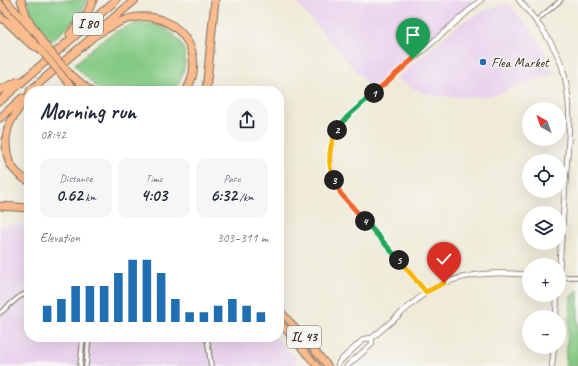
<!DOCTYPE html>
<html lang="en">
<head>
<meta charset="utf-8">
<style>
  body { margin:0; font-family:Caveat,sans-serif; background:#f6f6f7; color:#1f2937; height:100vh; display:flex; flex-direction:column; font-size:15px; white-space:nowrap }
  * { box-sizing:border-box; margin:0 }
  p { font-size:13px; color:#747a83 }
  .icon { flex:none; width:22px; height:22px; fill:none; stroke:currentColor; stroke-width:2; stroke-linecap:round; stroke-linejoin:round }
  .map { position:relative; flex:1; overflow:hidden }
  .side { position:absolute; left:24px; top:86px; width:260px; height:256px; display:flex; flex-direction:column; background:#fff; border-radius:16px; box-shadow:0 4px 16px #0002 }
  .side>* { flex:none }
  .needle { width:26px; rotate:320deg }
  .buttons { position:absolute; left:522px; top:102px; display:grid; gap:8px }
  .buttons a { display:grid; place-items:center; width:44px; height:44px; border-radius:50%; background:#fff; box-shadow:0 4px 16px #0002; font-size:20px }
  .pin { position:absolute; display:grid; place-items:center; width:34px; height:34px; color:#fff; margin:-41px -17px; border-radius:50% 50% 50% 0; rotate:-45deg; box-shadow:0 0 4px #0007 }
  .pin .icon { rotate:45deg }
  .km { position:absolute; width:20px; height:20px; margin:-10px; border-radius:50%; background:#222; color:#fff; font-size:11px; line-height:20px; text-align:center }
  .round { display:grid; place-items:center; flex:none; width:42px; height:42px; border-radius:16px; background:#f6f6f7 }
  .head { display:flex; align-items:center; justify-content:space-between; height:68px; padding:0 16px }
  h1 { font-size:22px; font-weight:600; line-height:30px }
  .stats { display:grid; grid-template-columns:repeat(3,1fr); gap:6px; height:68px; padding:4px 16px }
  .stats div { display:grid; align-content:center; border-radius:10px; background:#f6f6f7; text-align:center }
  .stats b { font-size:17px; font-weight:600 }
  .stats small { font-size:11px; font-weight:400 }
  .stats p { font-size:11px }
  .chart { height:112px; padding:8px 16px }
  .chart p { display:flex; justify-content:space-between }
  .chart svg { width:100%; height:72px; margin-top:4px; stroke:#1f6fb2; stroke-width:6 }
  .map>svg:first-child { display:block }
  .built { fill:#e9d2ed }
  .green { fill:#85ca84; stroke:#607a51 }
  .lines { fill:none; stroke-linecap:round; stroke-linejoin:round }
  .minor-casing { stroke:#7a6e5f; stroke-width:5.5 }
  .tertiary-casing { stroke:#7a6e5f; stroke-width:6 }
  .primary-casing { stroke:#7a6e5f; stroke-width:8 }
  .motorway-casing { stroke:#7a6e5f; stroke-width:9 }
  .minor { stroke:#fff; stroke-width:3.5 }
  .tertiary { stroke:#fff; stroke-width:4.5 }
  .primary { stroke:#fbbb8d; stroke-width:6 }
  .motorway { stroke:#fbbb8d; stroke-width:7 }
  .primary-bridge-casing { stroke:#7a6e5f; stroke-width:8; stroke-linecap:butt }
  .primary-bridge { stroke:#fbbb8d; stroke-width:6 }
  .split-1-casing { stroke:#fff; stroke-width:8 }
  .split-2-casing { stroke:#fff; stroke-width:8 }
  .split-3-casing { stroke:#fff; stroke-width:8 }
  .split-4-casing { stroke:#fff; stroke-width:8 }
  .split-5-casing { stroke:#fff; stroke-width:8 }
  .split-6-casing { stroke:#fff; stroke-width:8 }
  .split-1 { stroke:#f0652b; stroke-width:5 }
  .split-2 { stroke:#22a559; stroke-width:5 }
  .split-3 { stroke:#f5b400; stroke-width:5 }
  .split-4 { stroke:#f0652b; stroke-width:5 }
  .split-5 { stroke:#22a559; stroke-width:5 }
  .split-6 { stroke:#f5b400; stroke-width:5 }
  .poi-dot { fill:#1f6fb2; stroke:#f6f6f2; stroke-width:1.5 }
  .labels { text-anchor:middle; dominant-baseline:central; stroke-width:3; stroke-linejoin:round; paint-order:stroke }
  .shield { fill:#f6f6f2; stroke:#73675e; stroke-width:1 }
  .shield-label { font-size:13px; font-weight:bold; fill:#3b2a1e }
  .poi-label { font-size:14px; fill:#3b2a1e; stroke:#f6f6f2; text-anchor:start }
</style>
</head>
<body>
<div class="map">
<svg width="578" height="366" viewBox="0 0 578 366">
  <rect width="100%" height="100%" fill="#f6f6f2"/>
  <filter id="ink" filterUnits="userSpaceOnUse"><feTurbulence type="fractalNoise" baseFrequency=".025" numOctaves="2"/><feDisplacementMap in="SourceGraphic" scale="8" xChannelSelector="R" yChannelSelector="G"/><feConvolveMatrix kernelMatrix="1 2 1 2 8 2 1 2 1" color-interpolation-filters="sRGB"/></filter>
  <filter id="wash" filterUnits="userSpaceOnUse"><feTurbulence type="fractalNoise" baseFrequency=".012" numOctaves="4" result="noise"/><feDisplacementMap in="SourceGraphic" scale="16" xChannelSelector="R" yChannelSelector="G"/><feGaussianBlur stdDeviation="0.9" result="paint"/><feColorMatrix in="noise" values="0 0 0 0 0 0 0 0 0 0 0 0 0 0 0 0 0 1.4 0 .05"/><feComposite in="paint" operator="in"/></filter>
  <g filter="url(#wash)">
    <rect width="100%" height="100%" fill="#f0ebd8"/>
    <path class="built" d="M 294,0 L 476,0 L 373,90 Z
      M 509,4 L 533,32 L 543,49 L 554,74 L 498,94 L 478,97 L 440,96 L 424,94 L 396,79 L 462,22 L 499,5 Z
      M 29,224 L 29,337 L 275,337 L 296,358 L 295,366 L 0,366 L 0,226 Z"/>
    <path class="green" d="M 27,0 L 87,0 L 79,16 L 51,42 L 34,18 Z
      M 139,23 C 181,23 199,57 173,91 L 104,91 L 97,88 L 74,65 C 95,46 111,29 139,23 Z
      M 578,290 L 578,366 L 565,366 L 571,296 Z"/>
  </g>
  <g filter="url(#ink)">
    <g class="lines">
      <g class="minor-casing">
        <path id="minor" d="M 537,20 L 561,0
          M 559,277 L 578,277
          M 0,313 L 19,297 L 29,292
          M 207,337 L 211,366
          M 80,366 L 83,337
          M 86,366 L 89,337"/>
      </g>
      <g class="tertiary-casing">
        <path id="tertiary" d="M 519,0 C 536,20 553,41 562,66 C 573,102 569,138 566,174 C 564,208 561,241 559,274
          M 426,292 L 341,194 C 326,167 327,140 347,117 L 481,0
          M 556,317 L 557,295
          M 338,366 L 339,362 L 364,339 L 372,338 L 426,292 C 458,273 492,271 529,275
          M 347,366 L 372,344 L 372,338
          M 552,366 L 554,347"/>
      </g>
      <g class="primary-casing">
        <path id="primary" d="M 6,0 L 32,30
          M 0,4 L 37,46
          M 65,79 L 76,91
          M 279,309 L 328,366
          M 279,322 L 317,366"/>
      </g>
      <g class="motorway-casing">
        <path id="motorway" d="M 21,0 L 27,18 L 42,41
          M 0,17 C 13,24 27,45 39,48
          M 104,26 L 135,0
          M 70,34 L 87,14 L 93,0
          M 92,37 C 107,29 122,18 139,17 C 180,14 208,55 186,91
          M 70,74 L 90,91
          M 0,90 L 19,81
          M 30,91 L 95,35
          M 206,91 L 215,0
          M 29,95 C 11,118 0,132 9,162 C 13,170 21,178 29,181
          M 0,101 L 116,0
          M 0,118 L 22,98
          M 0,206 L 29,208"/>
      </g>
      <use href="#minor" class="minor"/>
      <use href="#tertiary" class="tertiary"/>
      <use href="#primary" class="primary"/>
      <use href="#motorway" class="motorway"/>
      <g class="primary-bridge-casing">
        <path id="primary-bridge" d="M 44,44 L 70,74
          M 39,48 L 65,79"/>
      </g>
      <use href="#primary-bridge" class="primary-bridge"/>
    </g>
  </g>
  <g class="lines" filter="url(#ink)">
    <g class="split-1-casing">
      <path id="split-1" d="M 374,93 L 413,59"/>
    </g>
    <g class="split-2-casing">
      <path id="split-2" d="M 337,130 L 347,117 L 374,93"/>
    </g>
    <g class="split-3-casing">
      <path id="split-3" d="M 334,180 C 327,164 329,145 337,130"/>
    </g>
    <g class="split-4-casing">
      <path id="split-4" d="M 334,180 L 341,194 L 365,221"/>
    </g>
    <g class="split-5-casing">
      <path id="split-5" d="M 365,221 L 399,260"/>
    </g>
    <g class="split-6-casing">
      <path id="split-6" d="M 399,260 L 426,292 L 444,283"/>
    </g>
    <use href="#split-1" class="split-1"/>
    <use href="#split-2" class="split-2"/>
    <use href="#split-3" class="split-3"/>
    <use href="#split-4" class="split-4"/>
    <use href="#split-5" class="split-5"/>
    <use href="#split-6" class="split-6"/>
  </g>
  <circle class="poi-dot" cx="483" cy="62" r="4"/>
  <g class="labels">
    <g class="shield">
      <rect x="73" y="13" width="30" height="22" rx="3"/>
      <rect x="287" y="326" width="34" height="22" rx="3"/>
    </g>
    <g class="shield-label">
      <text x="88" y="24">I 80</text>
      <text x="304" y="337">IL 43</text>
    </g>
    <g class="poi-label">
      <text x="491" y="62">Flea Market</text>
    </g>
  </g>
</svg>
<div class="buttons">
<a><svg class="needle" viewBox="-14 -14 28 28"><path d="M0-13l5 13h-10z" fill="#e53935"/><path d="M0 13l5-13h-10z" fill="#747a83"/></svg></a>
<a><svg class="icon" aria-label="locate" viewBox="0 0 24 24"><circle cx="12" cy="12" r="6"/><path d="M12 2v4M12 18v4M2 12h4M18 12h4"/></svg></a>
<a><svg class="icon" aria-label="layers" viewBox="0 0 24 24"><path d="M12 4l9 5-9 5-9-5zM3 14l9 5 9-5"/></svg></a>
<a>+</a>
<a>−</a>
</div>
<div class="pin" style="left:413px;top:59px;background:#1e9e55"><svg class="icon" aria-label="arrive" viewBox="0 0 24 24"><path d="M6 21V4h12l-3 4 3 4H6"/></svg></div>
<div class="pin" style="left:444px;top:283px;background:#d93025"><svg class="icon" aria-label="check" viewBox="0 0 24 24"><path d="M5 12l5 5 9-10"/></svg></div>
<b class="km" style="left:374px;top:93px">1</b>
<b class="km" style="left:337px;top:130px">2</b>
<b class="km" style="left:334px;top:180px">3</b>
<b class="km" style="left:365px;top:221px">4</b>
<b class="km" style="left:399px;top:260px">5</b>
<section class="side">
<div class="head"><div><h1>Morning run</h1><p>08:42</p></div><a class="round"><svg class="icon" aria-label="share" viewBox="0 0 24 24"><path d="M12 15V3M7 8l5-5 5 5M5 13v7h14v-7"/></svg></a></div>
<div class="stats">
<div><p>Distance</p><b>0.62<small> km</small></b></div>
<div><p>Time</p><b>4:03</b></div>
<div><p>Pace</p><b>6:32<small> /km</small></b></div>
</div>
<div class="chart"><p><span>Elevation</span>303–311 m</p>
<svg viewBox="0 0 160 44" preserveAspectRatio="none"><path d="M5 44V34M15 44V30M25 44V22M35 44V22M45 44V22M55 44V14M65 44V6M75 44V6M85 44V14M95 44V30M105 44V38M115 44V38M125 44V34M135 44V30M145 44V34M155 44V38"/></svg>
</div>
</section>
</div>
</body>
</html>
